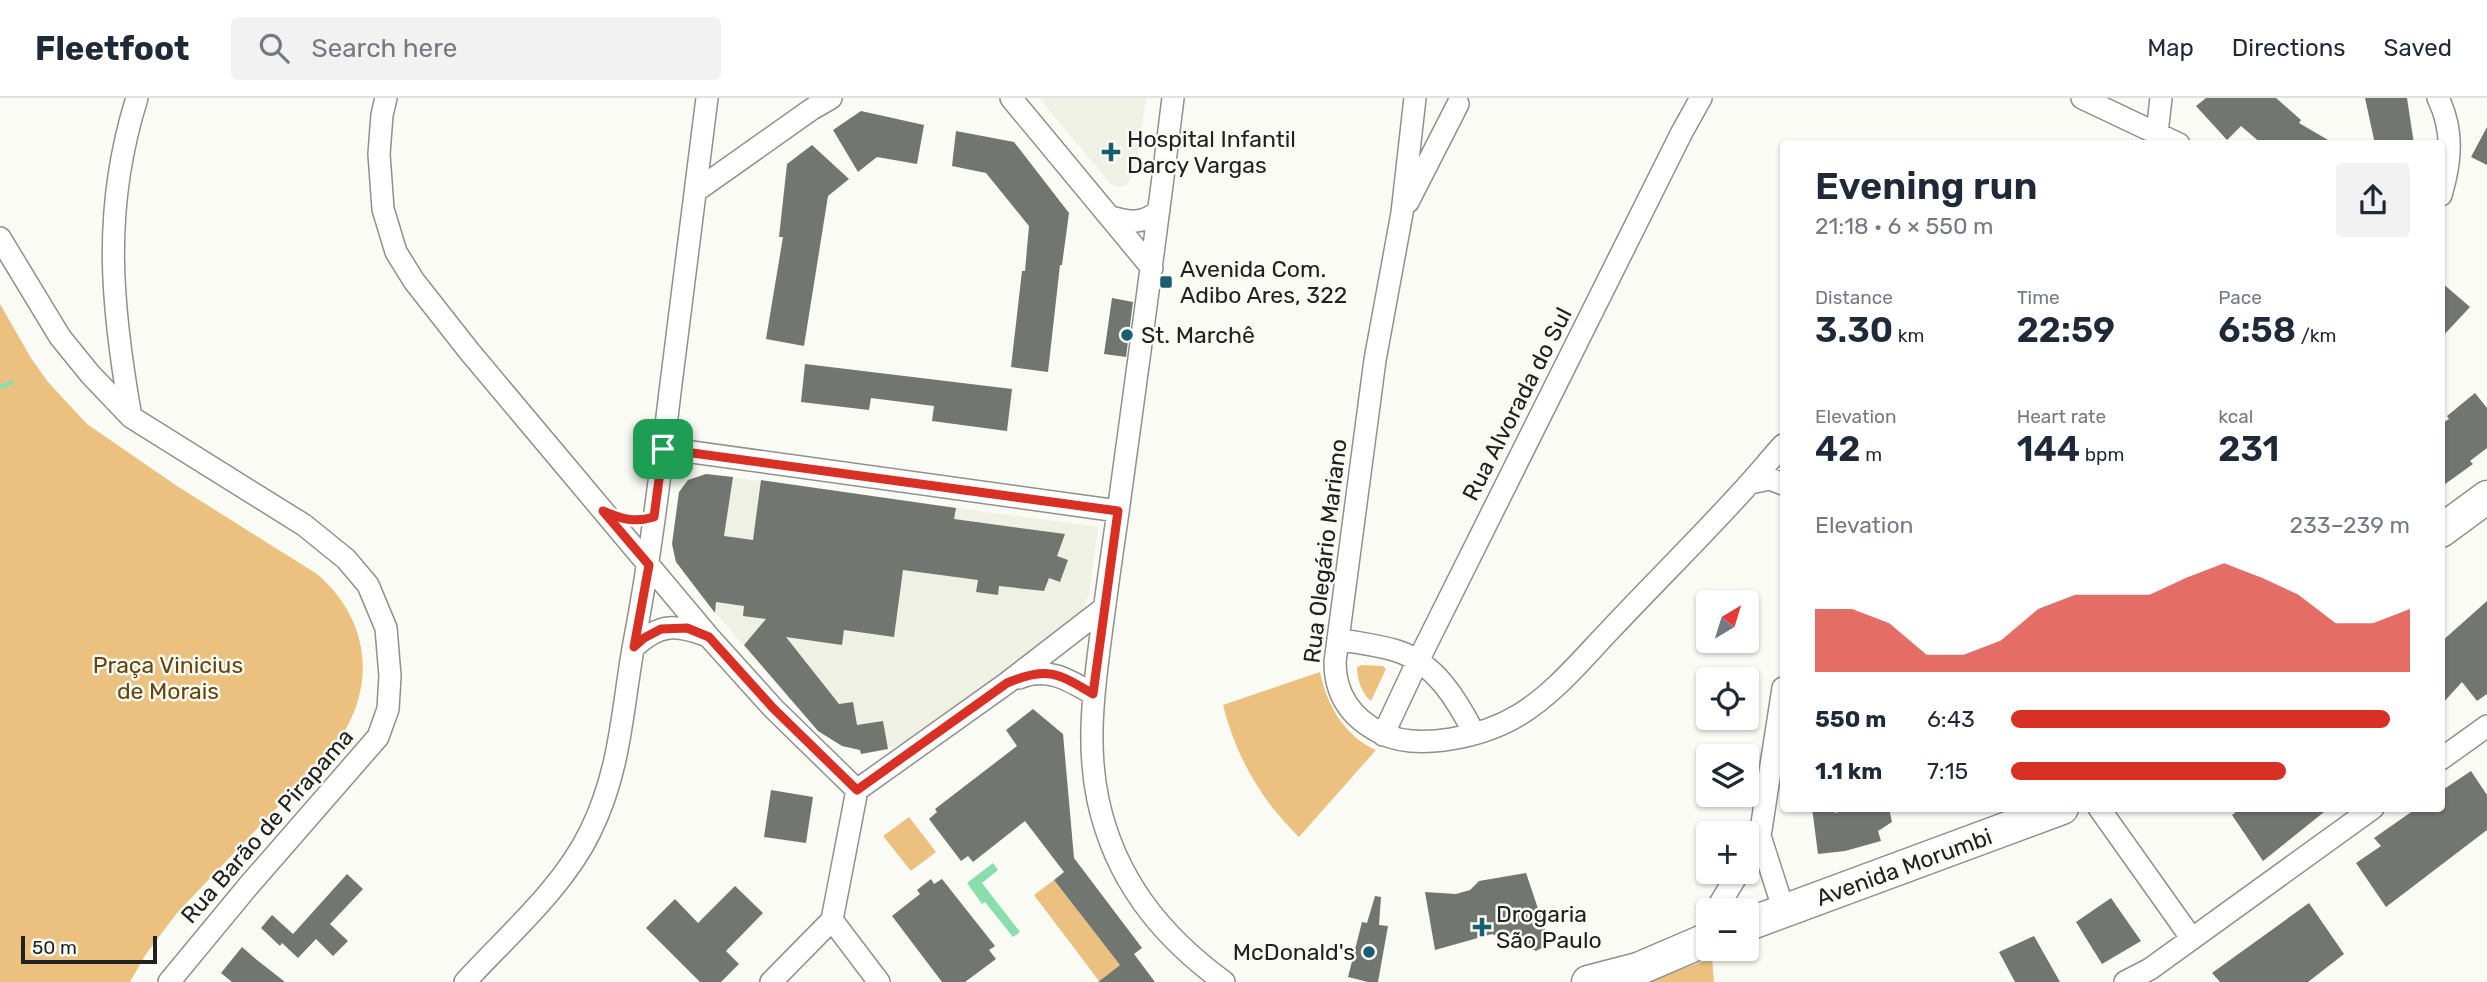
<!DOCTYPE html>
<html lang="en">
<head>
<meta charset="utf-8">
<style>
  body { margin:0; font-family:Rubik,sans-serif; background:#f2f2f3; color:#1f2937; height:100vh; display:flex; flex-direction:column; font-size:26px; white-space:nowrap }
  * { box-sizing:border-box; margin:0 }
  p { font-size:23px; color:#747a83 }
  .icon { flex:none; width:38px; height:38px; fill:none; stroke:currentColor; stroke-width:2; stroke-linecap:round; stroke-linejoin:round }
  .map { position:relative; flex:1; overflow:hidden }
  .drawer { position:absolute; left:1780px; top:42px; width:665px; height:672px; display:flex; flex-direction:column; background:#fff; border-radius:7px; box-shadow:0 2px 5px #0004 }
  .drawer>* { flex:none }
  .needle { width:46px; rotate:38deg }
  .controls { position:absolute; left:1696px; top:492px; display:grid; gap:14px }
  .controls a { display:grid; place-items:center; width:63px; height:63px; border-radius:7px; background:#fff; box-shadow:0 2px 5px #0004; font-size:35px }
  .scale { position:absolute; left:21px; bottom:18px; width:136px; box-sizing:border-box; padding-left:7px; border:4px solid #21211f; border-top:0; font-size:19px; line-height:24px; white-space:nowrap; color:#21211f; -webkit-text-stroke:5px #f9fbf4; paint-order:stroke }
  .pin { position:absolute; display:grid; place-items:center; width:60px; height:60px; color:#fff; margin:-30px; border-radius:14px; box-shadow:0 4px 10px #0006 }
  .round { display:grid; place-items:center; flex:none; width:74px; height:74px; border-radius:7px; background:#f2f2f3 }
  .summary { display:flex; align-items:center; justify-content:space-between; height:119px; padding:0 35px }
  h1 { font-size:38px; font-weight:600; line-height:52px }
  .figures { display:grid; grid-template-columns:repeat(3,1fr); gap:10px; height:119px; padding:7px 35px }
  .figures div { display:grid; align-content:center }
  .figures b { font-size:35px; font-weight:600 }
  .figures small { font-size:19px; font-weight:400 }
  .figures p { font-size:19px }
  .chart { height:196px; padding:14px 35px }
  .chart p { display:flex; justify-content:space-between }
  .chart svg { width:100%; height:126px; margin-top:7px; fill:#d93025; opacity:.7 }
  ul { padding:0 35px; list-style:none; font-size:23px }
  li { display:grid; grid-template-columns:112px 84px 1fr; align-items:center; height:52px }
  li i { height:18px; border-radius:9px; background:#d93025 }
  header { display:flex; align-items:center; gap:42px; box-sizing:border-box; height:98px; padding:0 35px; background:#fff; border-bottom:2px solid #e0e1e3 }
  header strong { font-size:33px }
  nav { display:flex; gap:38px; margin-inline-start:auto; font-size:24px }
  .search { width:490px; height:63px; background:#f2f2f3; display:flex; align-items:center; gap:18px; box-sizing:border-box; padding:0 24px; border-radius:7px; color:#747a83; font-size:26px }
  .map>svg:first-child { display:block }
  .built { fill:#eef1e3 }
  .green { fill:#ecc07e }
  .water { fill:#8addad }
  .lines { fill:none; stroke-linecap:round; stroke-linejoin:round }
  .stream { stroke:#8addad; stroke-width:5 }
  .building { fill:#727670 }
  .minor-casing { stroke:#8f918b; stroke-width:24 }
  .secondary-casing { stroke:#8f918b; stroke-width:35 }
  .minor { stroke:#fff; stroke-width:21 }
  .secondary { stroke:#fff; stroke-width:32 }
  .route-casing { stroke:#fff; stroke-width:14 }
  .route { stroke:#d93025; stroke-width:9 }
  .poi-dot { fill:#195f71; stroke:#f9fbf4; stroke-width:2.5 }
  .labels { text-anchor:middle; dominant-baseline:central; stroke-width:5; stroke-linejoin:round; paint-order:stroke }
  .poi-label { font-size:23px; fill:#21211f; stroke:#f9fbf4; text-anchor:start }
  .street-label { font-size:23px; fill:#21211f; stroke:#f9fbf4 }
  .park-label { font-size:23px; fill:#65450b; stroke:#f9fbf4 }
</style>
</head>
<body>
<header>
<strong>Fleetfoot</strong>
<div class="search"><svg class="icon" aria-label="search" viewBox="0 0 24 24"><circle cx="10" cy="10" r="6"/><path d="M15 15l6 6"/></svg>Search here</div>
<nav><a>Map</a><a>Directions</a><a>Saved</a></nav>
</header>
<div class="map">
<svg width="2487" height="884" viewBox="0 0 2487 884">
  <rect width="100%" height="100%" fill="#f9fbf4"/>
  <path class="built" d="M 1039,0 L 1146,0 L 1136,68 L 1127,87 L 1119,89 L 1111,86 Z
    M 706,376 L 1098,429 L 1089,497 L 1081,515 L 1065,530 L 907,645 L 888,651 L 861,656 L 860,652 L 842,648 L 818,633 L 708,506 L 676,464 L 672,446 L 679,394 L 688,382 Z"/>
  <path class="green" d="M 0,206 L 31,260 L 48,284 L 87,326 L 177,388 L 317,476 C 375,526 377,599 328,656 L 177,815 L 146,856 L 130,884 L 0,884 Z
    M 1362,567 L 1383,568 L 1386,571 L 1371,603 C 1362,596 1357,581 1357,569 Z
    M 1320,574 C 1327,607 1344,638 1376,652 L 1299,739 C 1261,702 1236,659 1223,607 Z
    M 909,719 L 936,754 L 911,773 L 883,738 Z
    M 1054,782 L 1120,867 L 1099,883 L 1034,797 Z
    M 1712,860 L 1714,884 L 1644,884 Z"/>
  <path class="water" d="M 993,765 L 998,772 L 982,785 L 1020,834 L 1013,839 L 985,804 L 982,806 L 967,785 Z"/>
  <g class="lines">
    <path class="stream" d="M 0,289 L 11,285"/>
  </g>
  <path class="building" d="M 2206,0 L 2276,0 L 2301,22 L 2299,25 L 2335,46 L 2262,46 L 2241,28 L 2227,42 L 2196,8 Z
    M 2365,0 L 2407,0 L 2414,46 L 2375,46 Z
    M 861,13 L 924,27 L 917,66 L 877,59 L 858,74 L 833,32 Z
    M 2487,29 L 2487,67 L 2471,59 Z
    M 956,33 L 1014,44 L 1069,115 L 1062,167 L 1060,167 L 1048,274 L 1011,269 L 1022,173 L 1025,173 L 1029,128 L 986,75 L 952,68 Z
    M 812,47 L 849,81 L 828,98 L 804,248 L 766,241 L 783,139 L 779,139 L 787,66 Z
    M 2441,184 L 2470,209 L 2441,240 Z
    M 1112,200 L 1133,204 L 1126,259 L 1104,256 Z
    M 805,266 L 1012,291 L 1007,333 L 932,323 L 934,308 L 871,300 L 869,312 L 801,304 Z
    M 2475,295 L 2487,310 L 2487,350 L 2470,363 L 2473,366 L 2441,389 L 2441,326 L 2449,321 L 2447,318 Z
    M 706,376 L 733,379 L 724,438 L 753,442 L 761,382 L 956,410 L 954,421 L 1065,436 L 1057,458 L 1068,462 L 1060,484 L 1049,480 L 1044,493 L 999,488 L 998,497 L 976,494 L 978,482 L 903,472 L 894,539 L 844,532 L 842,547 L 786,539 L 839,606 L 853,604 L 857,627 L 883,623 L 888,651 L 861,656 L 860,652 L 842,648 L 818,633 L 744,547 L 766,521 L 743,518 L 744,508 L 716,504 L 715,515 L 676,464 L 672,446 L 679,394 L 688,382 Z
    M 2487,503 L 2487,596 L 2477,603 L 2462,584 L 2441,607 L 2441,544 Z
    M 1033,611 L 1063,636 L 1074,760 L 1142,850 L 1134,856 L 1155,884 L 1098,884 L 1120,867 L 1054,782 L 1064,774 L 1025,723 L 973,764 L 968,758 L 961,763 L 929,721 L 937,714 L 935,711 L 1017,648 L 1006,632 Z
    M 2471,673 L 2487,697 L 2487,732 L 2386,809 L 2356,765 L 2381,748 L 2374,740 L 2417,710 L 2441,710 L 2441,693 Z
    M 771,692 L 813,699 L 806,745 L 764,739 Z
    M 1812,710 L 1835,710 L 1835,715 L 1853,710 L 1889,710 L 1892,724 L 1878,733 L 1881,743 L 1845,753 L 1818,756 Z
    M 2241,710 L 2329,710 L 2263,763 L 2232,717 Z
    M 1526,775 L 1550,846 L 1536,853 L 1492,836 L 1435,852 L 1425,794 L 1456,796 L 1470,792 L 1479,783 Z
    M 347,776 L 363,791 L 330,826 L 348,843 L 333,858 L 316,841 L 298,860 L 282,845 L 280,848 L 261,830 L 272,817 L 293,836 Z
    M 931,781 L 934,786 L 942,781 L 995,848 L 989,852 L 996,861 L 965,884 L 942,884 L 892,818 L 920,796 L 917,792 Z
    M 735,788 L 763,815 L 726,853 L 739,866 L 721,884 L 700,884 L 646,830 L 675,801 L 698,825 Z
    M 1375,798 L 1381,799 L 1379,827 L 1388,828 L 1378,884 L 1368,884 L 1348,879 L 1362,824 L 1367,825 Z
    M 2111,800 L 2141,843 L 2102,866 L 2076,824 Z
    M 2309,805 L 2344,856 L 2308,884 L 2220,884 L 2212,875 Z
    M 2034,838 L 2060,884 L 2015,884 L 1999,854 Z
    M 242,849 L 257,862 L 285,884 L 232,884 L 221,875 Z"/>
  <g class="lines">
    <g class="minor-casing">
      <path id="minor" d="M 386,0 L 382,17 L 379,56 L 383,111 L 396,154 L 414,183 L 469,253 L 709,539 L 773,610 L 857,692
        M 1011,0 L 1152,170
        M 1173,0 C 1156,138 1137,276 1118,414 C 1111,462 1104,511 1098,560 C 1092,608 1088,654 1098,702 C 1115,781 1160,837 1224,884
        M 1415,0 L 1402,115 L 1375,262 L 1335,564 C 1335,597 1351,620 1381,635 C 1419,654 1484,638 1519,617 C 1555,595 1583,560 1612,530 C 1657,482 1704,436 1748,387 C 1760,374 1771,360 1783,347
        M 2082,0 L 2179,46
        M 2438,0 C 2454,33 2451,63 2441,97
        M 2154,46 L 2157,35 L 2161,0
        M 696,93 L 812,11 L 831,0
        M 1408,104 L 1458,6
        M 1111,119 C 1129,124 1144,127 1159,112
        M 0,140 L 60,239 L 90,276 L 131,319 L 304,427 L 346,461 L 368,487 L 386,530 L 390,578 L 388,611 L 378,639 L 250,786 L 169,884
        M 131,319 C 111,207 102,111 137,0
        M 663,350 L 1118,413
        M 1750,385 L 1770,381 L 1783,386
        M 1338,541 C 1357,545 1378,547 1397,553 C 1435,565 1457,602 1474,635
        M 634,549 C 660,525 676,526 708,538
        M 1019,580 C 1047,568 1069,582 1093,596
        M 1383,637 L 1413,573 L 1682,34 L 1701,0
        M 2441,661 L 2487,628
        M 2099,710 L 2192,841
        M 1760,738 L 1784,813
        M 1746,761 L 1760,738 L 1783,590
        M 1716,812 L 1739,774
        M 832,822 L 879,884
        M 465,884 C 507,838 563,790 590,734 C 621,672 622,611 634,545 C 650,462 660,378 670,294 C 683,196 695,98 707,0
        M 771,884 L 832,822 L 857,692 L 1007,585 L 1104,510
        M 2125,884 L 2150,871 L 2373,710"/>
    </g>
    <g class="secondary-casing">
      <path id="secondary" d="M 2441,433 L 2487,399
        M 1746,827 L 2062,710
        M 1588,884 L 1638,871 L 1708,841"/>
    </g>
    <use href="#minor" class="minor"/>
    <use href="#secondary" class="secondary"/>
  </g>
  <g class="lines">
    <g class="route-casing">
      <path id="route" d="M 663,351 L 1118,413 L 1093,596 C 1058,575 1047,568 1007,585 L 857,692 L 773,610 L 709,539 L 687,530 L 661,531 L 644,540 L 634,549 L 649,467 L 603,413 C 622,421 634,425 654,419 Z"/>
    </g>
    <use href="#route" class="route"/>
  </g>
  <g class="poi-dot">
    <path d="M1107.5 43.5h7v7h7v7h-7v7h-7v-7h-7v-7h7z"/>
    <rect x="1159" y="177" width="14" height="14" rx="3.5"/>
    <circle cx="1127" cy="237" r="7"/>
    <path d="M1478.5 818.5h7v7h7v7h-7v7h-7v-7h-7v-7h7z"/>
    <circle cx="1369" cy="854" r="7"/>
  </g>
  <g class="labels">
    <g class="poi-label">
      <text x="1127" y="41">Hospital Infantil<tspan x="1127" dy="26">Darcy Vargas</tspan></text>
      <text x="1180" y="171">Avenida Com.<tspan x="1180" dy="26">Adibo Ares, 322</tspan></text>
      <text x="1141" y="237">St. Marchê</text>
      <text x="1496" y="816">Drogaria<tspan x="1496" dy="26">São Paulo</tspan></text>
      <text x="1355" y="854" text-anchor="end">McDonald's</text>
    </g>
    <g class="street-label">
      <text transform="translate(1517 306) rotate(-63)">Rua Alvorada do Sul</text>
      <text transform="translate(1325 453) rotate(-83)">Rua Olegário Mariano</text>
      <text transform="translate(267 728) rotate(-49)">Rua Barão de Pirapama</text>
      <text transform="translate(1904 769) rotate(-20)">Avenida Morumbi</text>
    </g>
    <g class="park-label">
      <text x="168" y="567">Praça Vinicius<tspan x="168" dy="26">de Morais</tspan></text>
    </g>
  </g>
</svg>
<div class="controls">
<a><svg class="needle" viewBox="-14 -14 28 28"><path d="M0-13l5 13h-10z" fill="#e53935"/><path d="M0 13l5-13h-10z" fill="#747a83"/></svg></a>
<a><svg class="icon" aria-label="locate" viewBox="0 0 24 24"><circle cx="12" cy="12" r="6"/><path d="M12 2v4M12 18v4M2 12h4M18 12h4"/></svg></a>
<a><svg class="icon" aria-label="layers" viewBox="0 0 24 24"><path d="M12 4l9 5-9 5-9-5zM3 14l9 5 9-5"/></svg></a>
<a>+</a>
<a>−</a>
</div>
<div class="scale">50 m</div>
<div class="pin" style="left:663px;top:351px;background:#1e9e55"><svg class="icon" aria-label="arrive" viewBox="0 0 24 24"><path d="M6 21V4h12l-3 4 3 4H6"/></svg></div>
<section class="drawer">
<div class="summary"><div><h1>Evening run</h1><p>21:18 · 6 × 550 m</p></div><a class="round"><svg class="icon" aria-label="share" viewBox="0 0 24 24"><path d="M12 15V3M7 8l5-5 5 5M5 13v7h14v-7"/></svg></a></div>
<div class="figures">
<div><p>Distance</p><b>3.30<small> km</small></b></div>
<div><p>Time</p><b>22:59</b></div>
<div><p>Pace</p><b>6:58<small> /km</small></b></div>
</div>
<div class="figures">
<div><p>Elevation</p><b>42<small> m</small></b></div>
<div><p>Heart rate</p><b>144<small> bpm</small></b></div>
<div><p>kcal</p><b>231</b></div>
</div>
<div class="chart"><p><span>Elevation</span>233–239 m</p>
<svg viewBox="0 0 160 44" preserveAspectRatio="none"><path d="M0 44V22L10 22L20 27L30 38L40 38L50 33L60 22L70 17L80 17L90 17L100 11L110 6L120 11L130 17L140 27L150 27L160 22V44z"/></svg>
</div>
<ul>
<li><b>550 m</b>6:43<i style="width:95%"></i></li>
<li><b>1.1 km</b>7:15<i style="width:69%"></i></li>
</ul>
</section>
</div>
</body>
</html>
